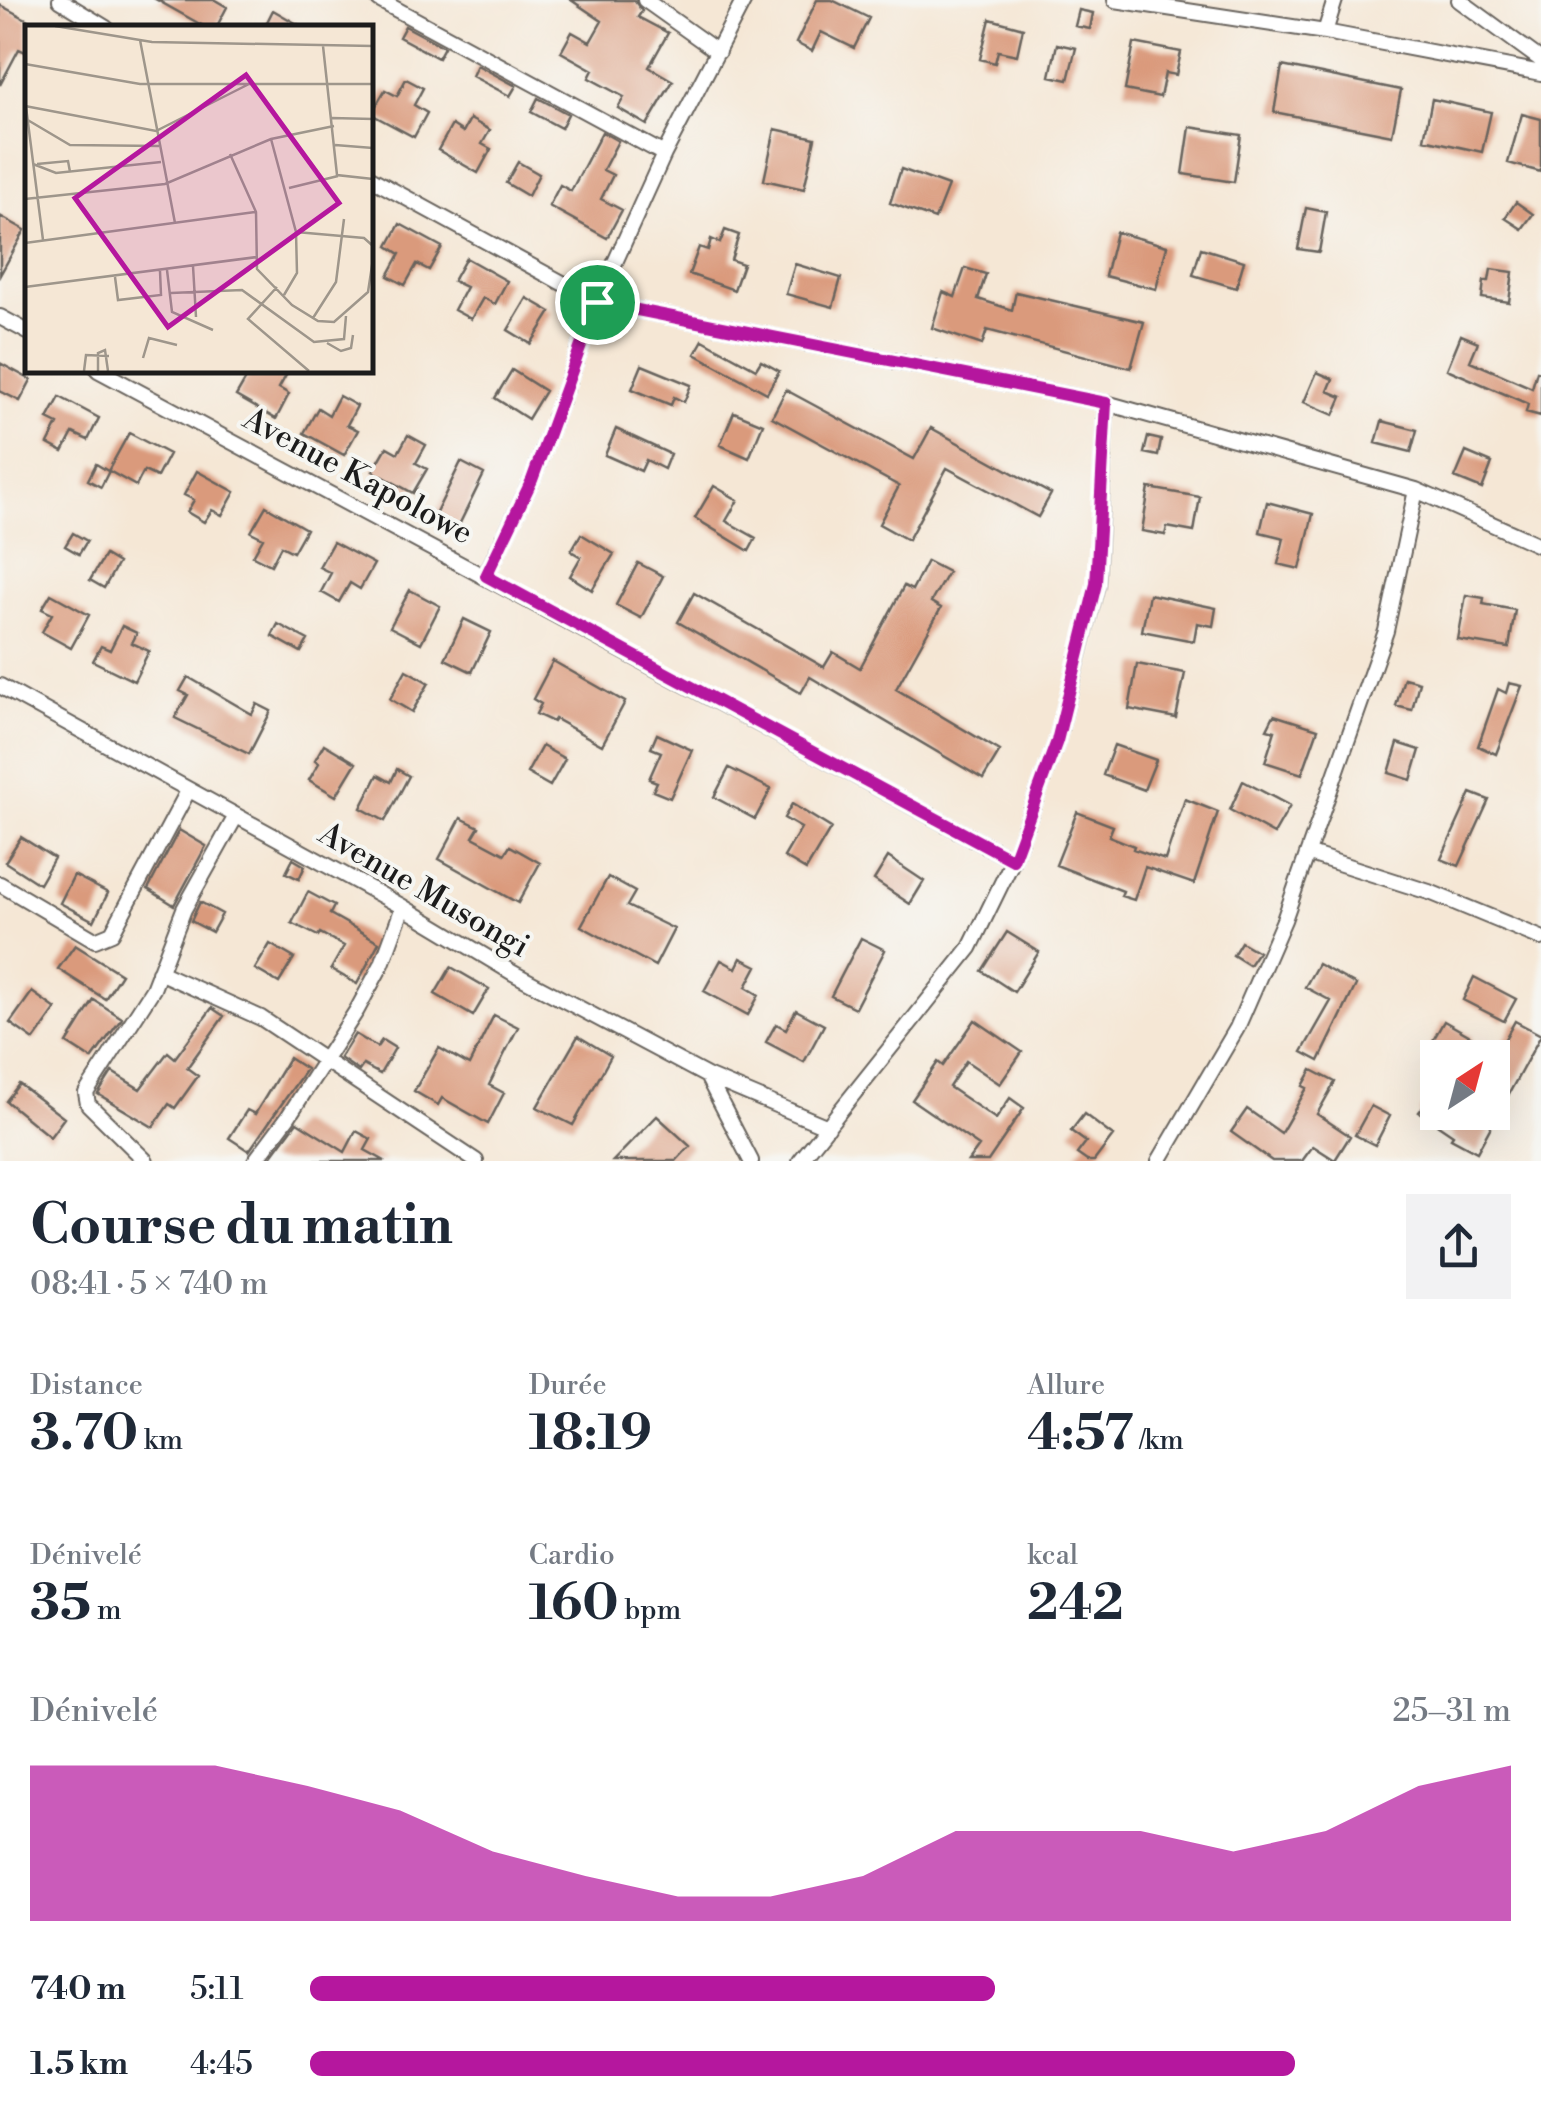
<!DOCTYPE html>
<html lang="fr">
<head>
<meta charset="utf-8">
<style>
  body { margin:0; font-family:"Libre Bodoni",serif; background:#f2f2f3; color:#1f2937; height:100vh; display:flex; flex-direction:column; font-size:38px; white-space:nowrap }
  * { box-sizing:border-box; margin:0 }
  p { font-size:32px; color:#747a83 }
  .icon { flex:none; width:55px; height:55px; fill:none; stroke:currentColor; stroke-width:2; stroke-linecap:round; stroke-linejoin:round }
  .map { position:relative; height:1161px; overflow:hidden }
  .sheet { display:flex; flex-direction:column; background:#fff; flex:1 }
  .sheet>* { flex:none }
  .needle { width:65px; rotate:36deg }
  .buttons { position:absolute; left:1420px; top:1040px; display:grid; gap:20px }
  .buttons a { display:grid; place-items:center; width:90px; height:90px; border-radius:0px; background:#fff; box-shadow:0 10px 40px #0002; font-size:50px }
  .pin { position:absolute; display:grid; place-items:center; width:85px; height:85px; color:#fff; margin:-42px; border:5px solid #fff; border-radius:50%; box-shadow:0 2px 10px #0007 }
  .round { display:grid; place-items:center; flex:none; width:105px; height:105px; border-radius:0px; background:#f2f2f3 }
  .overview { display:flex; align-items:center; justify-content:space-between; height:170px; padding:0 30px }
  h1 { font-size:55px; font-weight:800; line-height:75px }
  .stats { display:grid; grid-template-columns:repeat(3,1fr); gap:15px; height:170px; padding:10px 30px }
  .stats div { display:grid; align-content:center }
  .stats b { font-size:50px; font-weight:800 }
  .stats small { font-size:28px; font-weight:400 }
  .stats p { font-size:28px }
  .chart { height:280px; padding:20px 30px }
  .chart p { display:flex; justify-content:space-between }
  .chart svg { width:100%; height:180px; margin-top:10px; fill:#b5179e; opacity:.7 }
  ul { padding:0 30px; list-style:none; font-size:32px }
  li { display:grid; grid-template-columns:160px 120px 1fr; align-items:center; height:75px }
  li i { height:25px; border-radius:12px; background:#b5179e }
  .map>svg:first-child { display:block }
  .building { fill:#da9a7c }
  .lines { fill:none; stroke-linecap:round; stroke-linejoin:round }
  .street-casing { stroke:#68635d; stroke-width:18 }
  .street { stroke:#fff; stroke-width:14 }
  .route-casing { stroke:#fff; stroke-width:20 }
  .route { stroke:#b5179e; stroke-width:12 }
  .labels { text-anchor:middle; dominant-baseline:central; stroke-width:8; stroke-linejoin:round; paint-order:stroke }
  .street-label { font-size:32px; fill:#1c1c1c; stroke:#f6f6f2 }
  .inset-road { fill:none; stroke:#9e968b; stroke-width:2.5 }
  .view { fill:#b5179e; fill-opacity:0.15; stroke:#b5179e; stroke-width:5 }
  .inset-edge { fill:none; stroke:#1c1c1c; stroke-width:5 }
</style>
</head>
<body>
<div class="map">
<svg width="1541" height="1161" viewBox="0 0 1541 1161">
  <rect width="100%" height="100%" fill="#f6f6f2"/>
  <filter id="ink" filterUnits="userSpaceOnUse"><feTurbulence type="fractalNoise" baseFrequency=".01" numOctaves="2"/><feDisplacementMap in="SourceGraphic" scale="20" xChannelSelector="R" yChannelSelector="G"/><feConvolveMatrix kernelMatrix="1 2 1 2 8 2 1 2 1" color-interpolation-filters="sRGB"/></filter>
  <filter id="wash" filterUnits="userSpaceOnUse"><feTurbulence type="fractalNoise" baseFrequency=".0048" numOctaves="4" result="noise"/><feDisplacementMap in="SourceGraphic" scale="40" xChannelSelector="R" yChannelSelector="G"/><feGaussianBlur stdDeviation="2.25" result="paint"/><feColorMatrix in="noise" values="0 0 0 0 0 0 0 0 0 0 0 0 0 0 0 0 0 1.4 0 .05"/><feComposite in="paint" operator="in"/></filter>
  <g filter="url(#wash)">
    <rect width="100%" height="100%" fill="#f5e7d5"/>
    <g id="blocks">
      <path class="building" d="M 157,0 L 215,0 L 227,7 L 216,28 L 207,28 Z
        M 571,0 L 634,0 L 642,11 L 638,17 L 668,33 L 649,67 L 673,81 L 647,125 L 618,108 L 624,97 L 589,78 L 593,70 L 561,52 L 572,32 L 590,42 L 602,21 Z
        M 817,0 L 832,0 L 869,18 L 854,48 L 821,32 L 812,51 L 796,43 Z
        M 0,5 L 28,20 L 28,53 L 19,49 L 0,85 Z
        M 273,10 L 304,28 L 264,28 Z
        M 1079,10 L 1093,13 L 1090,29 L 1075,26 Z
        M 990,19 L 1023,28 L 1017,55 L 998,51 L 995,63 L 980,59 Z
        M 405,26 L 444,47 L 438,58 L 399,37 Z
        M 1134,43 L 1181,52 L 1176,75 L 1165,73 L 1160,97 L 1125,90 Z
        M 1057,44 L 1076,48 L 1068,80 L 1050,76 Z
        M 477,65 L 516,86 L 510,96 L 472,76 Z
        M 1282,66 L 1401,90 L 1392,135 L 1274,112 Z
        M 406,79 L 423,88 L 414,105 L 427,113 L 414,137 L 371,114 L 385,90 L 397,96 Z
        M 538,98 L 568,114 L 561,128 L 531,112 Z
        M 1432,99 L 1491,112 L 1482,152 L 1424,139 Z
        M 1522,114 L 1541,119 L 1541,172 L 1508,163 Z
        M 470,119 L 490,130 L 482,144 L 491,149 L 478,173 L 438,150 L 452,125 L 463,132 Z
        M 1190,127 L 1241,135 L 1234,182 L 1183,174 Z
        M 775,129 L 815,138 L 804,189 L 764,180 Z
        M 602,132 L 618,141 L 603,170 L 613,175 L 601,199 L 622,210 L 607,238 L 549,206 L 560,185 L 571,191 Z
        M 518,162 L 539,174 L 528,196 L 506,183 Z
        M 901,169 L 948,186 L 935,219 L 890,203 Z
        M 1516,202 L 1533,214 L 1522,229 L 1505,218 Z
        M 1306,208 L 1326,212 L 1319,252 L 1298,249 Z
        M 0,216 L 25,230 L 0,275 Z
        M 400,224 L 442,247 L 429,270 L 417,264 L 405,285 L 388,276 L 400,254 L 388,246 Z
        M 725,230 L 739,235 L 731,260 L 743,264 L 734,290 L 689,274 L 699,247 L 708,250 L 711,239 L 720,243 Z
        M 1116,232 L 1167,246 L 1156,289 L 1105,276 Z
        M 1201,248 L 1244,261 L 1236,288 L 1193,275 Z
        M 466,258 L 507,281 L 495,304 L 483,298 L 471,319 L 454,310 L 466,287 L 453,281 Z
        M 795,264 L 841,278 L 833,307 L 786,294 Z
        M 965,268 L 986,274 L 978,299 L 1012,310 L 1016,292 L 1144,322 L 1131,368 L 987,330 L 982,345 L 932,328 L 943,292 L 955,297 Z
        M 1491,269 L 1513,272 L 1509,302 L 1482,298 L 1484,281 L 1489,281 Z
        M 527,298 L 551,312 L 531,344 L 508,330 Z
        M 1461,335 L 1478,342 L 1470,361 L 1532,388 L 1537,371 L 1541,372 L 1541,416 L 1526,412 L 1528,404 L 1447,369 Z
        M 703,340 L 756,369 L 761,361 L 779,371 L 767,393 L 695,354 Z
        M 0,363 L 31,380 L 20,401 L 0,391 Z
        M 642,365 L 691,385 L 684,402 L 674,397 L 671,405 L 632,389 Z
        M 265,370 L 289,370 L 279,388 L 289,394 L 276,419 L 236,396 L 250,372 L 260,378 Z
        M 512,370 L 545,391 L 528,419 L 495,398 Z
        M 1317,372 L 1333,379 L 1328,391 L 1342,397 L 1334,415 L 1304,402 Z
        M 786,390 L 914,459 L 931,428 L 1051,494 L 1038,517 L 947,468 L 908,540 L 879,524 L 899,486 L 772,417 Z
        M 339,396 L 357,406 L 347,425 L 358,430 L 344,455 L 304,433 L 318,408 L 329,415 Z
        M 60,397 L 99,418 L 88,440 L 73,433 L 63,452 L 48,444 L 58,424 L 48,419 Z
        M 734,412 L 763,424 L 749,458 L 720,445 Z
        M 1382,421 L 1417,430 L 1411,452 L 1376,443 Z
        M 616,429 L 670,454 L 664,469 L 646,460 L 641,471 L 605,455 Z
        M 129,433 L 169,454 L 157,477 L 144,471 L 136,486 L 109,471 L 101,487 L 88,480 L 96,464 L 108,471 Z
        M 408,435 L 426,445 L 416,463 L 427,469 L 413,493 L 373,471 L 387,447 L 398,453 Z
        M 1148,437 L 1161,440 L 1158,456 L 1144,453 Z
        M 1466,452 L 1492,463 L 1482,489 L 1455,478 Z
        M 461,462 L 484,474 L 458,527 L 435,515 Z
        M 197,471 L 235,492 L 222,515 L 212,510 L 204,522 L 187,512 L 194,500 L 184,495 Z
        M 714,486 L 738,500 L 726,521 L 756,538 L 749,551 L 695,518 Z
        M 1149,488 L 1200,497 L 1194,532 L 1167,527 L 1165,535 L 1142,531 Z
        M 1267,502 L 1313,514 L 1300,569 L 1278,564 L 1284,538 L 1260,532 Z
        M 266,506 L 306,529 L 293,552 L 281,546 L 271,565 L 253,556 L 263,538 L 251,532 Z
        M 73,533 L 87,541 L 79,554 L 65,546 Z
        M 581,534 L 614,554 L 592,590 L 570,576 L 581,557 L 571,551 Z
        M 333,542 L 374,564 L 360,589 L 350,583 L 339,602 L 321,592 L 331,573 L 319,567 Z
        M 105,555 L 118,563 L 104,588 L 90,580 Z
        M 927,561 L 948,572 L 931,602 L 941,608 L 896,689 L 1000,751 L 983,779 L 810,677 L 801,693 L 678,622 L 694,593 L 824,667 L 833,652 L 860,668 L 904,586 L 912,590 Z
        M 638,563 L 663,576 L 641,618 L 616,605 Z
        M 410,590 L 440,606 L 421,643 L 390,627 Z
        M 51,594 L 89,615 L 71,648 L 42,632 L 52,614 L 42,609 Z
        M 1149,594 L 1216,608 L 1213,626 L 1197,623 L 1194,641 L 1142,631 Z
        M 1466,595 L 1484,598 L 1483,604 L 1515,610 L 1509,648 L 1458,640 Z
        M 464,619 L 491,632 L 472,672 L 445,659 Z
        M 278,624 L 308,640 L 301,652 L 272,636 Z
        M 122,626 L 137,633 L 132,643 L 149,651 L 134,681 L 93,661 L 101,646 L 110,650 Z
        M 553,661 L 625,702 L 602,745 L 555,719 L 553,722 L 536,714 L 541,704 L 533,699 Z
        M 1137,664 L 1185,673 L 1176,718 L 1129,709 Z
        M 406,670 L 429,683 L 412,712 L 390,699 Z
        M 188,677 L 252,714 L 257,704 L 271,711 L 249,754 L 175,718 L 188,695 L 180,691 Z
        M 1404,678 L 1419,682 L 1412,710 L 1396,706 Z
        M 1509,683 L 1522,686 L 1496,754 L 1478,746 L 1498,689 L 1506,693 Z
        M 1274,715 L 1318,729 L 1302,774 L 1265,762 L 1275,731 L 1267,729 Z
        M 657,734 L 692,750 L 670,798 L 653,791 L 657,782 L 649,779 L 661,752 L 651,748 Z
        M 1398,743 L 1420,750 L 1411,780 L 1389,773 Z
        M 324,744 L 356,763 L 336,796 L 309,780 L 319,763 L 315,760 Z
        M 1114,745 L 1156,760 L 1144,790 L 1103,775 Z
        M 542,746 L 565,759 L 550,786 L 527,773 Z
        M 729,768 L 771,789 L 755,819 L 714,797 Z
        M 397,769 L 409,776 L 385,821 L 361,808 L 378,775 L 391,782 Z
        M 1243,781 L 1290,806 L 1274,834 L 1230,810 Z
        M 1471,793 L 1489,800 L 1459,866 L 1441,859 Z
        M 1185,799 L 1218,812 L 1194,884 L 1145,867 L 1134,900 L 1121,896 L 1123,891 L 1056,865 L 1077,812 L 1113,826 L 1109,836 L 1134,846 L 1133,849 L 1165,860 Z
        M 792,804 L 831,828 L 806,870 L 784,857 L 801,828 L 784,818 Z
        M 461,818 L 479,827 L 473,837 L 505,854 L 510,846 L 540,863 L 518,903 L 439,859 Z
        M 179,830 L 206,846 L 174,905 L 148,889 Z
        M 21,837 L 54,858 L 39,884 L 5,862 Z
        M 888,857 L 924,881 L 910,904 L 874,880 Z
        M 293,859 L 305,866 L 299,879 L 286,873 Z
        M 74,875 L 108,893 L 94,921 L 60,903 Z
        M 608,877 L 635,892 L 627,906 L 674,929 L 655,966 L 581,926 Z
        M 308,892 L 334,906 L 330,914 L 379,942 L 357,984 L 331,969 L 344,946 L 320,933 L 318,936 L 292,923 Z
        M 200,902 L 222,914 L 212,932 L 191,921 Z
        M 1007,932 L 1039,952 L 1014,992 L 982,971 Z
        M 861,938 L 885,950 L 855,1008 L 831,996 Z
        M 1241,942 L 1258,952 L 1249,965 L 1233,955 Z
        M 270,944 L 294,958 L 279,983 L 255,969 Z
        M 75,945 L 121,974 L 105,999 L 58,969 Z
        M 741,958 L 757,966 L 746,987 L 759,995 L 748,1015 L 704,991 L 721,960 L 736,968 Z
        M 1318,964 L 1356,985 L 1319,1061 L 1302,1052 L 1331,1001 L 1305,987 Z
        M 451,967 L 489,989 L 473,1016 L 435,994 Z
        M 1474,977 L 1516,999 L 1504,1021 L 1463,1000 Z
        M 32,992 L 56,1009 L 34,1040 L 10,1023 Z
        M 94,1000 L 122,1018 L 92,1059 L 67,1043 Z
        M 212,1008 L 224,1016 L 187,1068 L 198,1076 L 175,1108 L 169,1104 L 153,1127 L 98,1094 L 112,1072 L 140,1089 L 168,1052 L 175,1058 Z
        M 796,1010 L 824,1025 L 804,1062 L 766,1042 L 776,1024 L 786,1029 Z
        M 494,1015 L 518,1027 L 489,1085 L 504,1093 L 488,1124 L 442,1098 L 438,1105 L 414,1091 L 439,1048 L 469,1065 Z
        M 975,1020 L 1022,1052 L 1000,1084 L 966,1061 L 949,1087 L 996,1119 L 1010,1098 L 1024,1108 L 988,1161 L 968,1161 L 979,1146 L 912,1100 L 938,1062 L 943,1066 Z
        M 1444,1021 L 1472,1037 L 1461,1058 L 1438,1058 L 1427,1051 Z
        M 1515,1021 L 1541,1035 L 1477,1152 L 1451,1138 L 1453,1135 L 1419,1112 L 1438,1087 L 1438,1112 L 1492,1112 L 1492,1062 Z
        M 355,1034 L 377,1047 L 382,1040 L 395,1048 L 380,1074 L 363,1065 L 359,1071 L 340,1058 Z
        M 578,1036 L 611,1056 L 573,1125 L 537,1107 Z
        M 289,1058 L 306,1069 L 249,1151 L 229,1138 L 247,1110 L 255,1114 Z
        M 1312,1070 L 1335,1082 L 1317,1114 L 1350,1136 L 1335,1160 L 1313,1146 L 1302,1161 L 1272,1161 L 1231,1132 L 1247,1109 L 1281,1133 L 1307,1088 L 1303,1086 Z
        M 19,1084 L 64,1118 L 50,1137 L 6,1101 Z
        M 1371,1106 L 1390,1116 L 1375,1145 L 1355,1135 Z
        M 1084,1114 L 1113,1136 L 1094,1161 L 1087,1161 L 1077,1154 L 1086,1142 L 1071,1131 Z
        M 657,1116 L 690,1146 L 676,1161 L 613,1161 Z
        M 297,1122 L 345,1152 L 356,1131 L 371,1139 L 365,1150 L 385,1161 L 268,1161 Z"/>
    </g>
  </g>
  <g filter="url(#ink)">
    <use href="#blocks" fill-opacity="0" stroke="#68635d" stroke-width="2.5"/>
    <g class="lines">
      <g class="street-casing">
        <path id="street" d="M 60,0 L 106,28
          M 379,0 L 664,154
          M 645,0 L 718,52
          M 1115,0 L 1325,32 L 1541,73
          M 1459,0 L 1541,60
          M 1325,32 L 1335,0
          M 370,178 L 597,302 L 1106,403 L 1416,490 L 1541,546
          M 0,317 L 28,332
          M 98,370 L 1013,860
          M 486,575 L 532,480 L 597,302 L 664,154 L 744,0
          M 0,686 L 403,907 L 513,973 L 707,1076 L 828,1127
          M 1310,854 L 1432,893 L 1541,938
          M 0,884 L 95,940 L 112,933 L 188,791
          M 159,972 L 261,1018 L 476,1161
          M 707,1076 L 751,1161
          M 146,1161 L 88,1104 L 86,1093 L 153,989 L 184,909 L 236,816
          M 255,1161 L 288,1117 L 357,1010 L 382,964 L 403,907
          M 800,1161 L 970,948 L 1013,860 L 1057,741 L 1097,584 L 1106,403
          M 1159,1161 L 1237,1028 L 1284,920 L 1386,631 L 1416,490"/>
      </g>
      <use href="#street" class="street"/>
    </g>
  </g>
  <g class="lines" filter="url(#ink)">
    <g class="route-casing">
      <path id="route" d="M 597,302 L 1106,403 L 1096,584 L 1057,741 L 1013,860 L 486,576 L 532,480 Z"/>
    </g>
    <use href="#route" class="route"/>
  </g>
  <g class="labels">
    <g class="street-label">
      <text transform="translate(358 476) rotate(28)">Avenue Kapolowe</text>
      <text transform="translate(424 890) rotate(30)">Avenue Musongi</text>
    </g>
  </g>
  <g transform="translate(25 25)">
    <rect width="348" height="348" fill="#f5e7d5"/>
    <path class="inset-road" d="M 30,1 L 127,17 L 348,21M 115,15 L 150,198M 298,21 L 312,150 L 348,154M 0,39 L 115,59 L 348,59M 0,81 L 131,106 L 224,59M 1,82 L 18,215M 307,93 L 348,94M 1,94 L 45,120 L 134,121M 246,114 L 271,207 L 272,248 L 259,270M 310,120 L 348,123M 205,129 L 231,187 L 232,244 L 267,280 L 293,296 L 309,297 L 343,267 L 348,234M 8,139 L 31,148 L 136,137M 12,139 L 43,136 L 45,147M 264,163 L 313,151M 0,174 L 140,159 L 246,114 L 309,101M 271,207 L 339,213 L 348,221M 0,218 L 230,187M 168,241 L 171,292M 142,245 L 147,287 L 188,305M 90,252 L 93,275 L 136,270 L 135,246M 0,262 L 232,232M 252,262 L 223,294 L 284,346M 146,268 L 217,265 L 289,317 L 319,314 L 321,291M 288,293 L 311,257 L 319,194M 302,318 L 316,326 L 326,323 L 328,310M 118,333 L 124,313 L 152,320M 59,346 L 61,330 L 84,331M 73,346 L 73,328 L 80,325 L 83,346"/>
    <path class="view" d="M 221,50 L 314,178 L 143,302 L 50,173 Z"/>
    <rect width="348" height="348" class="inset-edge"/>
  </g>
</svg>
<div class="buttons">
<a><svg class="needle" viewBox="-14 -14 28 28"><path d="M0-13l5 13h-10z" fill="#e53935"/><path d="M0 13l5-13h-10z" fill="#747a83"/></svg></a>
</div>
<div class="pin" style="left:597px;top:302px;background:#1e9e55"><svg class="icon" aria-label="arrive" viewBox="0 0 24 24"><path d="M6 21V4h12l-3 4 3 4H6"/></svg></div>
</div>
<section class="sheet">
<div class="overview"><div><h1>Course du matin</h1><p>08:41 · 5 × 740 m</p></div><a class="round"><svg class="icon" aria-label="share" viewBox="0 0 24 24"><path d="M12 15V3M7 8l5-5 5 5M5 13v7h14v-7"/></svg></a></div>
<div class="stats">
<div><p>Distance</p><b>3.70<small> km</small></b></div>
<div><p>Durée</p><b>18:19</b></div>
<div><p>Allure</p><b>4:57<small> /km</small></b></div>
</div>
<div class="stats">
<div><p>Dénivelé</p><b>35<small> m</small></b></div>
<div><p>Cardio</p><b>160<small> bpm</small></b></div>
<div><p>kcal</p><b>242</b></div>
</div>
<div class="chart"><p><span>Dénivelé</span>25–31 m</p>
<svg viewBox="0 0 160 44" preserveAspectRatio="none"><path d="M0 44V6L10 6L20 6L30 11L40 17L50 27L60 33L70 38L80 38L90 33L100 22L110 22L120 22L130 27L140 22L150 11L160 6V44z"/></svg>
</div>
<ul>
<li><b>740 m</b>5:11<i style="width:57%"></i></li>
<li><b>1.5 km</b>4:45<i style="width:82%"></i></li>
</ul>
</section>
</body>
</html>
